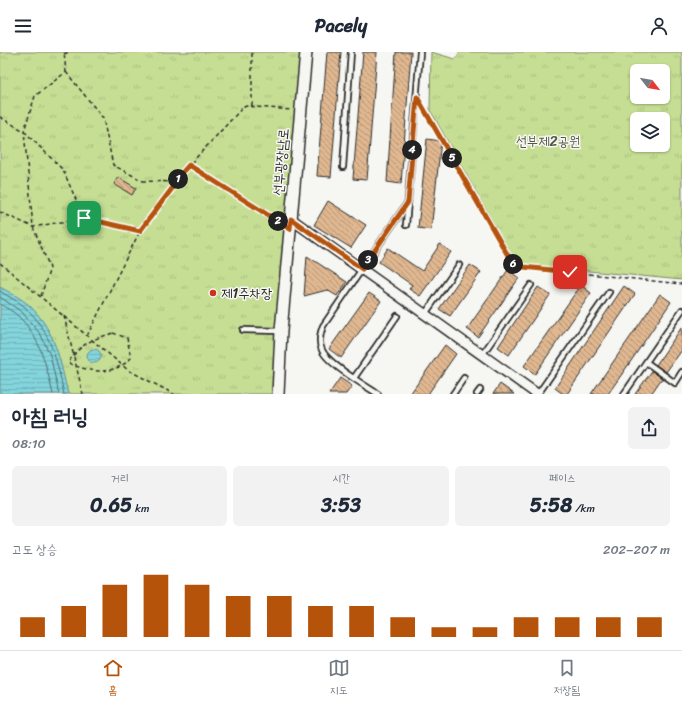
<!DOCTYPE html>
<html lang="ko">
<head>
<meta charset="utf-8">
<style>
  body { margin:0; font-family:Sriracha,"Poor Story",sans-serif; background:#f2f2f3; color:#1f2937; height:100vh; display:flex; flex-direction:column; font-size:15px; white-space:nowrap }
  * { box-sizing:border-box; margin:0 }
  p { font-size:13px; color:#747a83 }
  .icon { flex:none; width:22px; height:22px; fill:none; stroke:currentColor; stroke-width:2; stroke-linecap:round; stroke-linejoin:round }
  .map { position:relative; height:342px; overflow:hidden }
  .details { display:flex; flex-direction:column; background:#fff; flex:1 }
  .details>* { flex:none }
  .needle { width:26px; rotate:121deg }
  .tools { position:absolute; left:630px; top:12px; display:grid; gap:8px }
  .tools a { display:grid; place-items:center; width:40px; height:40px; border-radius:6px; background:#fff; box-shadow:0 1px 3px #0004; font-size:20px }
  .pin { position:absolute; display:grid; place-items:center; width:34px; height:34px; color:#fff; margin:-17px; border-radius:8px; box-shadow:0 2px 6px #0006 }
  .km { position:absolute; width:20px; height:20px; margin:-10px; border-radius:50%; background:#222; color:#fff; font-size:11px; line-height:20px; text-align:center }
  .round { display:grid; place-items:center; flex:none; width:42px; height:42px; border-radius:6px; background:#f2f2f3 }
  .headline { display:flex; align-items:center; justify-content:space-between; height:68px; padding:0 12px }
  h1 { font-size:22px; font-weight:700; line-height:30px }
  .figures { display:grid; grid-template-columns:repeat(3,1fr); gap:6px; height:68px; padding:4px 12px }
  .figures div { display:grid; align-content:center; border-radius:6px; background:#f2f2f3; text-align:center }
  .figures b { font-size:20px; font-weight:700 }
  .figures small { font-size:11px; font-weight:400 }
  .figures p { font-size:11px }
  .chart { height:112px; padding:8px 12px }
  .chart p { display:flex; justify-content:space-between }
  .chart svg { width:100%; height:72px; margin-top:4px; stroke:#b45309; stroke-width:6 }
  header { display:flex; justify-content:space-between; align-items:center; height:52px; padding:0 12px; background:#fff; font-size:18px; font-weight:700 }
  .tabs { display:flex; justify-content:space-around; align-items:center; height:56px; border-top:1px solid #e0e1e3; background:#fff; font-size:11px; color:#747a83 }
  .tabs a { display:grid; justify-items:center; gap:2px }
  .tabs .active { color:#b45309 }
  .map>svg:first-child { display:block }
  .grass { fill:url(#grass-tufts); stroke:#788460; fill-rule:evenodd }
  .water { fill:url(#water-rules); stroke:#609095 }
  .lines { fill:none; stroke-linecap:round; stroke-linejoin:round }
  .shore { stroke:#4e6f71; stroke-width:1 }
  .building { fill:url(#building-back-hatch); stroke:#2b2b2b }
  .service-casing { stroke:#2b2b2b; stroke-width:8 }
  .minor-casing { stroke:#2b2b2b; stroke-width:12 }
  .tertiary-casing { stroke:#2b2b2b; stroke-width:14 }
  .path { stroke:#2b2b2b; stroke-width:1.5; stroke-dasharray:4 3; stroke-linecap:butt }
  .service { stroke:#f6f6f2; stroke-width:4.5 }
  .minor { stroke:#f6f6f2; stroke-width:9 }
  .tertiary { stroke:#f6f6f2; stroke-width:11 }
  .route-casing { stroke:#fff; stroke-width:8 }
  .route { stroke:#b45309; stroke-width:5 }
  .poi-dot { fill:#c8321e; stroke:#f6f6f2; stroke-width:1.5 }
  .labels { text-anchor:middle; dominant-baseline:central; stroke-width:3; stroke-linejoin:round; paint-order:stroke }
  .park-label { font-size:14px; fill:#525845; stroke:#f6f6f2 }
  .street-label { font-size:14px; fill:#2b2b2b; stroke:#f6f6f2 }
  .poi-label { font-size:14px; fill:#2b2b2b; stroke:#f6f6f2; text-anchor:start }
</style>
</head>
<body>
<header><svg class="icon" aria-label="menu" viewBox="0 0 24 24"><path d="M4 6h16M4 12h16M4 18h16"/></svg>Pacely<svg class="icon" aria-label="person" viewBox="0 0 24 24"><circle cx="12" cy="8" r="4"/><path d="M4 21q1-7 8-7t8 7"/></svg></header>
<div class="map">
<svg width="682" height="342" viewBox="0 0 682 342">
  <defs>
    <pattern id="grass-tufts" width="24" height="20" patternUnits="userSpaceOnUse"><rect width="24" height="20" fill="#c6de94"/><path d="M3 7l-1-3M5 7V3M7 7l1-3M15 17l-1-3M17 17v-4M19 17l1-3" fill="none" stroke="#aabf80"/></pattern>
    <pattern id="water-rules" width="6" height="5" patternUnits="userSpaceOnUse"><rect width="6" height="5" fill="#83d4db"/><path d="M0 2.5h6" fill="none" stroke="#71b6bc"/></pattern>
    <pattern id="building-back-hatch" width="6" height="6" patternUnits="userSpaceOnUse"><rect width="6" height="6" fill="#dfb790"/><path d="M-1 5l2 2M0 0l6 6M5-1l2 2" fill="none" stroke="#b59576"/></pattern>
  </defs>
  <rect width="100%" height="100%" fill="#f6f6f2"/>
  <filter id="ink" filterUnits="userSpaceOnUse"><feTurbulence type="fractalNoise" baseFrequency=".025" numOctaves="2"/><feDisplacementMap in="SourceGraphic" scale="8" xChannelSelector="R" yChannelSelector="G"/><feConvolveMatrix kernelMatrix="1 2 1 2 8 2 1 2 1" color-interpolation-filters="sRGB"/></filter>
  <g filter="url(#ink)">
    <path class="grass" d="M 0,0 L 300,0 L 273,342 L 0,342 Z
      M 431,0 L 455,7 L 460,0 L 682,0 L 682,228 L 516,212 L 430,58 ZM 637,19 L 663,19 L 663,45 L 637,45 ZM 637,67 L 663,67 L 663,93 L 637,93 Z"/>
    <path class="water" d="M 0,235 C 9,240 21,246 29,253 C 56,279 60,308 68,342 L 0,342 Z
      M87 304a7 7 0 1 1 14 0a7 7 0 1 1-14 0Z"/>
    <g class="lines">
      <path class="shore" d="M 0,239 C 8,245 19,249 26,256 C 51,280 57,309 64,342
        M 0,245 L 22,260 L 41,283 L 50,303 L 59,342
        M 0,252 C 6,256 13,259 18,264 C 41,285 46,314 53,342"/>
    </g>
    <path class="building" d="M 327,0 L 341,0 L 331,125 L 317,124 Z
      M 363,0 L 377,0 L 367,128 L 353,127 Z
      M 396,0 L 411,0 L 401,132 L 387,130 Z
      M 427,87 L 441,89 L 431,178 L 418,176 Z
      M 118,125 L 136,136 L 132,143 L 114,132 Z
      M 328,149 L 366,173 L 351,196 L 314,173 Z
      M 440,192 L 451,200 L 420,244 L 409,237 L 412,233 L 379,210 L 388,196 L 422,219 Z
      M 307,204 L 347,230 L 337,244 L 327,238 L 304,244 Z
      M 470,213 L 481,220 L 450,264 L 439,257 Z
      M 508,218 L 519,226 L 478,285 L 467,277 Z
      M 581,233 L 591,241 L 535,322 L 524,314 Z
      M 624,234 L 635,242 L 567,342 L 563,342 L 555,336 Z
      M 538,235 L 550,243 L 509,303 L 498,295 Z
      M 369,241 L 381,249 L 341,306 L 329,297 Z
      M 660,242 L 671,250 L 631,309 L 608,342 L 591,342 Z
      M 682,275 L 682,298 L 666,320 L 656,313 Z
      M 445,293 L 456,302 L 428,342 L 410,342 Z
      M 652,319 L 662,326 L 651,342 L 635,342 Z
      M 340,326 L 352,334 L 346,342 L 329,342 Z
      M 500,332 L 514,342 L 493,342 Z"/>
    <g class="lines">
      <g class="service-casing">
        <path id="service" d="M 343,115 L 351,0
          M 406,173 L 420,0
          M 425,262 L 459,213
          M 243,278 L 281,279
          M 482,303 L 531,233
          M 646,310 L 675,331 L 682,320
          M 354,326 L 397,264
          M 378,342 C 364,333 328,312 322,298 C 318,290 320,282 323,274 L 408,150
          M 453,342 L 464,326
          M 477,342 L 480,338
          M 538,342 L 609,240
          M 624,342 L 682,258"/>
      </g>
      <g class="minor-casing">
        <path id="minor" d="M 291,167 L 537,342"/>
      </g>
      <g class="tertiary-casing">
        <path id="tertiary" d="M 278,342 L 281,279 L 306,0"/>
      </g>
      <path class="path" d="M 64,2 L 69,0
        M 66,20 L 103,66 L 113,113 L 143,129 L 177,130
        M 252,54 L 252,0
        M 422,55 L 514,214 L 682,232
        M 0,65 L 24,79 L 63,118 L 84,166
        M 189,113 L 282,171
        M 0,160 L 33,175 L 84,166 L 140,179
        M 0,211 L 128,318 L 174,342
        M 41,244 L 50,216 L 33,175 L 24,79 L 35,44 L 66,20 L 64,0
        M 64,264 L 83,342
        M 113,281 L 127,286 L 131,306 C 112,325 91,320 68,311 C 81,291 91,288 113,281 Z
        M 87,284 L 140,179 L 181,122 L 244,54 L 292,58"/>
      <use href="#service" class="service"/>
      <use href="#minor" class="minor"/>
      <use href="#tertiary" class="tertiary"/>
    </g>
  </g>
  <g class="lines" filter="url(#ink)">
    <g class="route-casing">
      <path id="route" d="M 84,166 L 140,179 L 177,130 L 181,122 L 189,113 L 290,177 L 291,167 L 362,217 L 408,150 L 417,45 L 514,214 L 570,220"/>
    </g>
    <use href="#route" class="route"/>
  </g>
  <circle class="poi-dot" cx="213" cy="241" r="4"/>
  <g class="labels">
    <g class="park-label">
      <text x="548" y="89">선부제2공원</text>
    </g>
    <g class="street-label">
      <text transform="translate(281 110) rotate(-85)">선부광장남로</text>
    </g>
    <g class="poi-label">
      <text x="221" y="241">제1주차장</text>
    </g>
  </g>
</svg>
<div class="tools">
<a><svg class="needle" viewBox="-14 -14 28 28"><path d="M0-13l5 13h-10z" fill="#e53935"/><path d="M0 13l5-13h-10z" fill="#747a83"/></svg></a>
<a><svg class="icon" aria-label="layers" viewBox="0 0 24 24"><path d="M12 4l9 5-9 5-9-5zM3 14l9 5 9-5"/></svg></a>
</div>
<div class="pin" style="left:84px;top:166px;background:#1e9e55"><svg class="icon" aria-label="arrive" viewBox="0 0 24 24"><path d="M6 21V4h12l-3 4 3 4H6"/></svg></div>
<div class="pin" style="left:570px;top:220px;background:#d93025"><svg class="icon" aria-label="check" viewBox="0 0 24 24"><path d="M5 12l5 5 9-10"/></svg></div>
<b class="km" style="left:178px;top:127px">1</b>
<b class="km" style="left:278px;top:169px">2</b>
<b class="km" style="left:368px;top:208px">3</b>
<b class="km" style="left:412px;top:98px">4</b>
<b class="km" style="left:452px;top:106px">5</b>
<b class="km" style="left:513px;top:212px">6</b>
</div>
<section class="details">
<div class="headline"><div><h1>아침 러닝</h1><p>08:10</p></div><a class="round"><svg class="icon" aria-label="share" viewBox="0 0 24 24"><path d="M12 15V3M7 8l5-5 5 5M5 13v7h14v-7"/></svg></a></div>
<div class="figures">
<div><p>거리</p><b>0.65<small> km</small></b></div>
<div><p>시간</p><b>3:53</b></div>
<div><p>페이스</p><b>5:58<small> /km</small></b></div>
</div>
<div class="chart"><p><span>고도 상승</span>202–207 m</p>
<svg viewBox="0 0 160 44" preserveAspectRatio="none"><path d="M5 44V32M15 44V25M25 44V12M35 44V6M45 44V12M55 44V19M65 44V19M75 44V25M85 44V25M95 44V32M105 44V38M115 44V38M125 44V32M135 44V32M145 44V32M155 44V32"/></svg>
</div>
</section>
<nav class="tabs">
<a class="active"><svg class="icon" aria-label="home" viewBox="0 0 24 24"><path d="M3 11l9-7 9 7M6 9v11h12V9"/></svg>홈</a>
<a><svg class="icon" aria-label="map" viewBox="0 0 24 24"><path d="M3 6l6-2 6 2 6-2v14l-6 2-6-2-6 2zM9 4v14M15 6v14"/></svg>지도</a>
<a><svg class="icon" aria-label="saved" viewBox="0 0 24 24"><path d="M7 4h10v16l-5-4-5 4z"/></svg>저장됨</a>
</nav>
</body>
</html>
